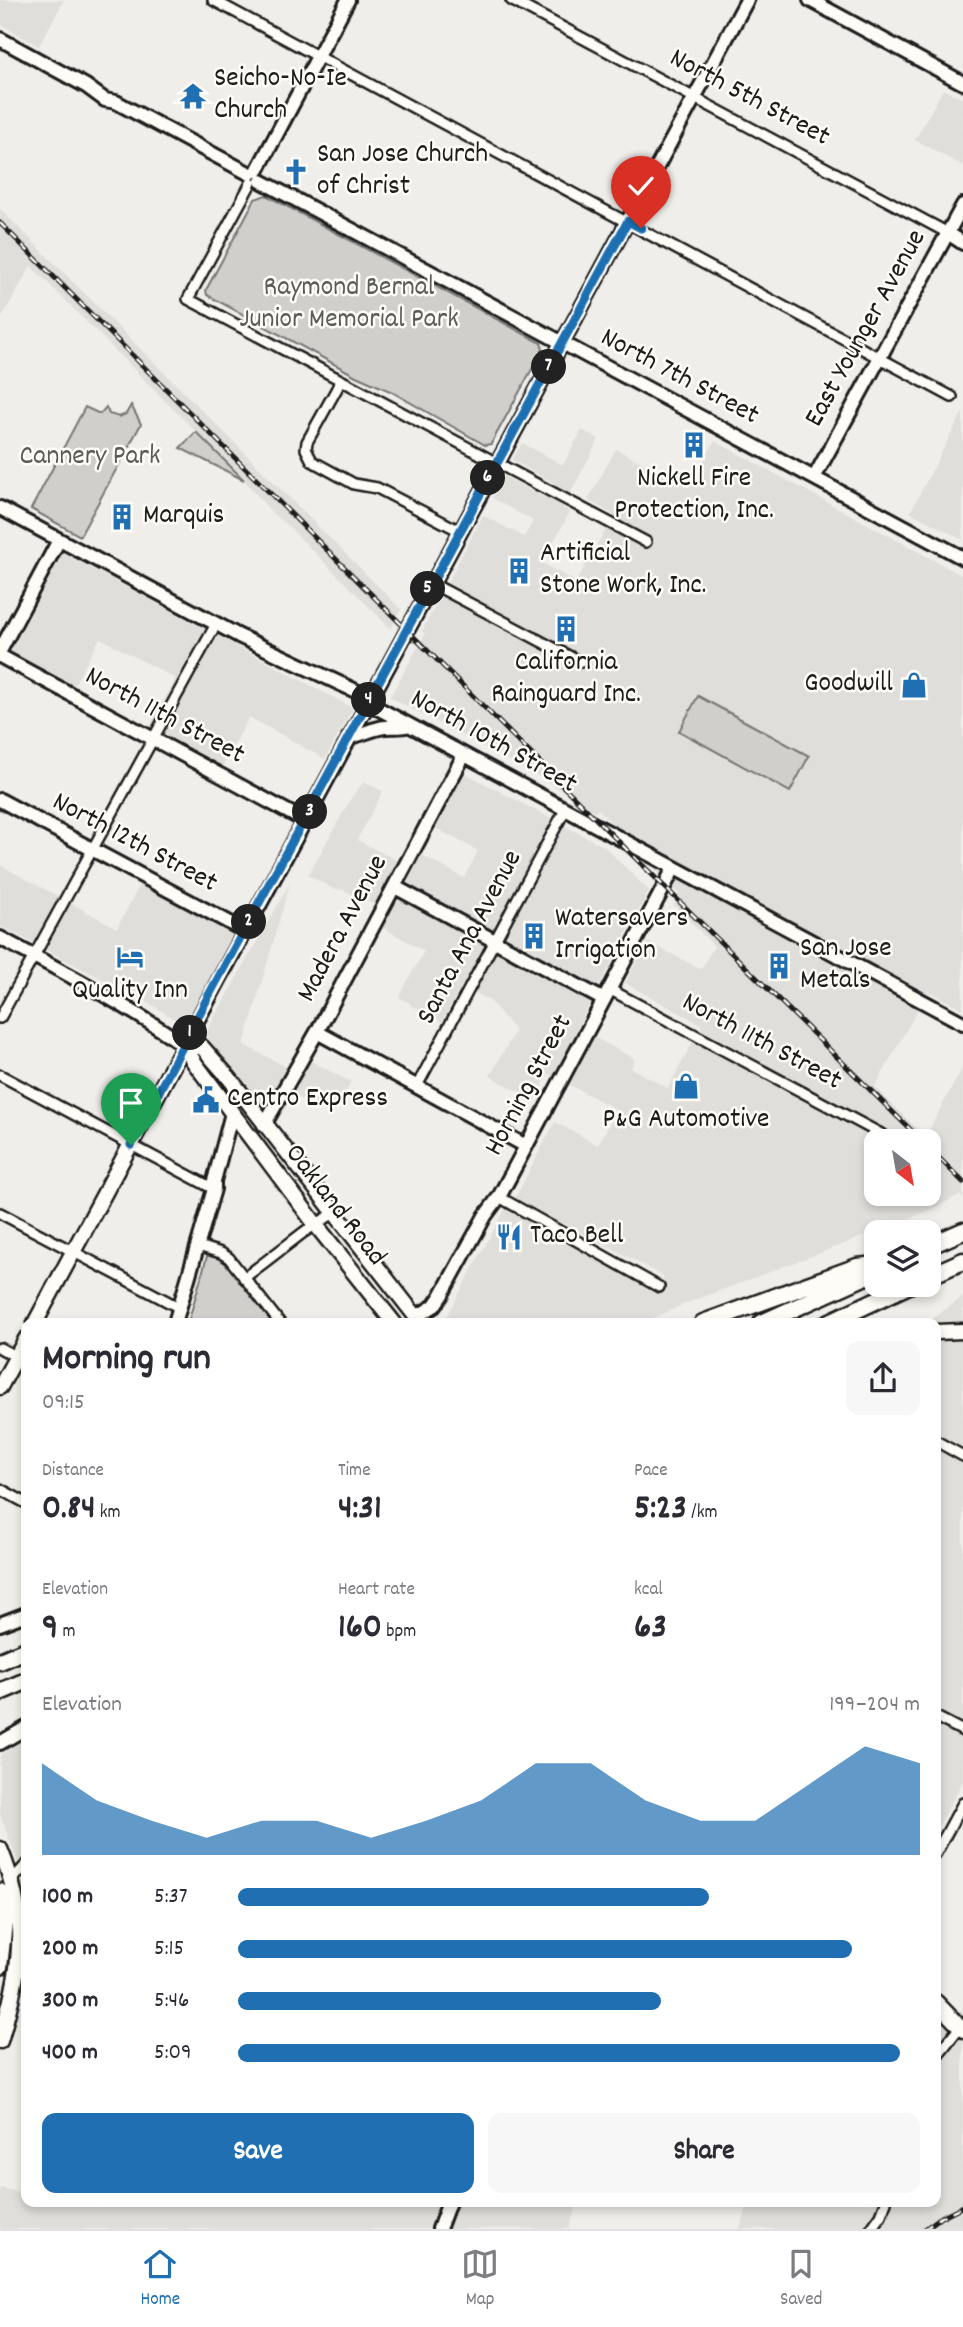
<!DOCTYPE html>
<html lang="en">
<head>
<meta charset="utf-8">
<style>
  body { margin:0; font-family:Dekko,sans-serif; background:#f7f7f7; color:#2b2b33; height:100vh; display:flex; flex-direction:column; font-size:26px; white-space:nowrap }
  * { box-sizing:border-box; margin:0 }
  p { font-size:23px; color:#7c7c81 }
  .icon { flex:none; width:38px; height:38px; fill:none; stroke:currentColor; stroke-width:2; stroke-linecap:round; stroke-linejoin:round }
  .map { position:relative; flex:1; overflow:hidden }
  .side { position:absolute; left:21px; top:1318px; width:920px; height:889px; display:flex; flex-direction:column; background:#fff; border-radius:14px; box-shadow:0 4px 10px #0003 }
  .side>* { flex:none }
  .needle { width:46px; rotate:149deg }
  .buttons { position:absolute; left:864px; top:1129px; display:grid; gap:14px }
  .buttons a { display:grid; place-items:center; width:77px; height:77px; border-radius:14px; background:#fff; box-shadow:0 4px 10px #0003; font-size:35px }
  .pin { position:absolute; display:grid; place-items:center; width:60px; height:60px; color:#fff; margin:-72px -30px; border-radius:50% 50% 50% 0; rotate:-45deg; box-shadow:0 0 7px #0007 }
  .pin .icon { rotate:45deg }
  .km { position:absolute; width:35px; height:35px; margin:-18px; border-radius:50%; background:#222; color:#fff; font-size:19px; line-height:35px; text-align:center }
  .round { display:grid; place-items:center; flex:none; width:74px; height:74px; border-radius:14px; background:#f7f7f7 }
  .head { display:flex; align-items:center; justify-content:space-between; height:119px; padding:0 21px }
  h1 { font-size:38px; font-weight:800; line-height:52px }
  .figures { display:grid; grid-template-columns:repeat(3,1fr); gap:10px; height:119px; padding:7px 21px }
  .figures div { display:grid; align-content:center }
  .figures b { font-size:35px; font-weight:800 }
  .figures small { font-size:19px; font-weight:400 }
  .figures p { font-size:19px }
  .chart { height:196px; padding:14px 21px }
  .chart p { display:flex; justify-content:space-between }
  .chart svg { width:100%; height:126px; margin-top:7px; fill:#1f6fb2; opacity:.7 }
  .primary-button { display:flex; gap:14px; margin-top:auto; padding:14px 21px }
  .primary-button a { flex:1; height:80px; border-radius:14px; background:#1f6fb2; color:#fff; font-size:28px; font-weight:800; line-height:80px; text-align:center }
  .primary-button a+a { background:#f7f7f7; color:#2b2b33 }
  ul { padding:0 21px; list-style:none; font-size:23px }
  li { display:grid; grid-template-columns:112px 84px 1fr; align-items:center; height:52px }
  li i { height:18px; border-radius:9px; background:#1f6fb2 }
  .menu { display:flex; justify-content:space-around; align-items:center; height:98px; border-top:2px solid #e1e1e2; background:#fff; font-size:19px; color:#7c7c81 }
  .menu a { display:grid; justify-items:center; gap:4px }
  .menu .selected { color:#1f6fb2 }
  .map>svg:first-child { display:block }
  .built { fill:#e0deda; fill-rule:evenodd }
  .green { fill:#d0cfcc; stroke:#767674; stroke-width:2 }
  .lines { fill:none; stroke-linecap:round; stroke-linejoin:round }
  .street-casing { stroke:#1c1c1c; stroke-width:14 }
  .secondary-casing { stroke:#1c1c1c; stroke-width:18 }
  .primary-casing { stroke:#1c1c1c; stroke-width:19 }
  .highway-casing { stroke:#1c1c1c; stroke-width:21 }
  .street { stroke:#fdfcf7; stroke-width:9 }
  .secondary { stroke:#fdfcf7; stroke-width:12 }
  .primary { stroke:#fdfcf7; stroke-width:14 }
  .highway { stroke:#fdfcf7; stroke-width:16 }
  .rail-casing { stroke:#1c1c1c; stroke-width:5 }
  .rail { stroke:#fdfcf7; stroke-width:2.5; stroke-dasharray:8; stroke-linecap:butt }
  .route-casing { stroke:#fff; stroke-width:14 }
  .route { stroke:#1f6fb2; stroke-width:9 }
  .labels { text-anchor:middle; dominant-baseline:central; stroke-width:5; stroke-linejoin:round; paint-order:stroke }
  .poi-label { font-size:28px; fill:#1c1c1c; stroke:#fdfcf7; text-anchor:start }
  .street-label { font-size:28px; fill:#1c1c1c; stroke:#fdfcf7 }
  .park-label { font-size:28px; fill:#5b5b5a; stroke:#fdfcf7 }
</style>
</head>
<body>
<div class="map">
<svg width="963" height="2229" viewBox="0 0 963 2229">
  <rect width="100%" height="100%" fill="#f0eeea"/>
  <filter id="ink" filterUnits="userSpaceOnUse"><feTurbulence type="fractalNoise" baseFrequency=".0143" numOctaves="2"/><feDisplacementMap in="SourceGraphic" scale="14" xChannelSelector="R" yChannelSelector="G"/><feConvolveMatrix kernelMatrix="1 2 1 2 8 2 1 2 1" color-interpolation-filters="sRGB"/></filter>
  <g filter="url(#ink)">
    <path class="built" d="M 0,0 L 64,0 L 39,46 L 0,24 Z
      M 943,89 L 963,99 L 963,166 L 915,140 Z
      M 0,209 L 401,609 L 391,629 L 286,524 L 273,514 L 244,480 L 31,266 L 0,321 Z
      M 963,412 L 963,540 L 910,512 Z
      M 582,430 L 599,439 L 563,507 L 570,512 L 542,563 L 576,582 L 614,515 L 588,500 L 616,449 L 689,487 L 715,441 L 963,576 L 963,1009 L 928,991 L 875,1087 L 925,1137 L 963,1067 L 963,1198 L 960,1195 L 907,1220 L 682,1305 L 643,1323 L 443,1323 L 505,1209 L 655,1291 L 664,1277 L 610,1247 L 514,1200 L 555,1122 L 598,1145 L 617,1110 L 549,1074 L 534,1100 L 490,1076 L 515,1031 L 489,1000 L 462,985 L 442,1022 L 413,1006 L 410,1007 L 411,1004 L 399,997 L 424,951 L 382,927 L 390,912 L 341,889 L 335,890 L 308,875 L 353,795 L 364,782 L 383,791 L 357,840 L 410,867 L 418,853 L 464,878 L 478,851 L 432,826 L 461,771 L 605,847 L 649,891 L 577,1028 L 635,1059 L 631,1068 L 668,1088 L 702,1025 L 625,983 L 648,942 L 701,969 L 714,946 L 674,905 L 679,894 L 598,809 L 596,812 L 543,779 L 390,697 L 425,634 L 422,631 L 483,515 L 524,537 L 533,521 L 492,498 L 504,476 L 545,498 L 554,483 L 512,460 L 522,443 L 563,465 ZM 877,1141 L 929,1141 L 929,1194 L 877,1194 Z
      M 63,553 L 353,708 L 325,759 L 249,717 L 221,769 L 148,730 L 176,679 L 100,638 L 72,689 L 9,655 Z
      M 0,865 L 117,928 L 141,882 L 239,933 L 183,1025 L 154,1006 L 0,926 Z
      M 290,883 L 244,1045 L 302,1075 L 311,1061 L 351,1082 L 333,1115 L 293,1095 L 282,1079 L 270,1100 L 263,1105 L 254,1100 L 205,1034 Z
      M 963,1297 L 963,1781 L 936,1830 L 936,1323 L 926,1323 Z
      M 26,1738 L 26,1933 L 20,1867 L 0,1815 L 0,1755 Z
      M 963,2009 L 963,2229 L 740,2229 L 749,2202 L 936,2202 L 936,2027 Z
      M 0,2188 L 26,2193 L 26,2202 L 71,2202 L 102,2207 L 104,2202 L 578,2202 L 569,2229 L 0,2229 Z"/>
    <path class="green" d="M 266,195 L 541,343 L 543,349 L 491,444 L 485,445 L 390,391 L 356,376 L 207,295 L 206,290 L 255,199 Z
      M 131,405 L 141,424 L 80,536 L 31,509 L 85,407 L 100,414 L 106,407 L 109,414 L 119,417 L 126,414 Z
      M 196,432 L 244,480 L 180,448 Z
      M 698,696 L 809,756 L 790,792 L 679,731 Z
      M 208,1253 L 225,1260 L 275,1323 L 188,1323 Z"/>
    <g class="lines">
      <g class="street-casing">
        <path id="street" d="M 213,0 L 952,397
          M 511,0 L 948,233
          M 251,183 L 188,299 L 646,542
          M 341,381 L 307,442 L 306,449 L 312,461 L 354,484 L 377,488 L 460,531
          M 431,583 L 580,662
          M 609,989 L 881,1134 L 889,1141
          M 0,1018 L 216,624
          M 0,1075 L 214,1189
          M 417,1086 L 565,810
          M 499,1197 L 659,1287
          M 0,1213 L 180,1308
          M 198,1246 L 221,1253 L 229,1258 L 280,1323
          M 244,1278 L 304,1232 L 334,1213
          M 0,1348 L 26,1362
          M 936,1441 L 963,1456
          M 0,1489 L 26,1503
          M 936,1717 L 963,1731
          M 936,1853 L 963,1803
          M 12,1880 L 26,1865
          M 936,2057 L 960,2027
          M 871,2229 L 881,2215 L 886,2202"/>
      </g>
      <g class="secondary-casing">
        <path id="secondary" d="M 810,0 L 963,83
          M 0,39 L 86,86 L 105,100 L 116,102 L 250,174
          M 257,171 L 348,0
          M 261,181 L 963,558
          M 948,233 L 963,243
          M 814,478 L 963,205
          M 0,508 L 239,636 L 360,693 L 368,703 L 409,725 L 963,1023
          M 0,651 L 59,540
          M 0,656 L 305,821
          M 349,737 C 361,735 374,728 385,727 C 393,726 400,728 409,725
          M 0,800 L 245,931
          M 395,887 L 604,1000
          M 0,938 C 62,971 125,1004 184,1045 L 747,0
          M 317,1032 L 526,1146
          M 264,1125 L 317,1032 L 464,755
          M 416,1317 L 434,1306 L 441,1296 L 485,1216 L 499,1197 L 674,868
          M 175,1323 L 214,1189 L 214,1181 L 232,1113
          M 0,1624 L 26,1614
          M 0,1743 L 26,1728
          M 439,2229 L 449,2202"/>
      </g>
      <g class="primary-casing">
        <path id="primary" d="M 184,1045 L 202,1047 L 230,1079 L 421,1323
          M 184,1045 L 194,1062 L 316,1225 L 394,1323
          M 35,1323 L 184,1045
          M 936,1332 L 963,1331
          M 0,1387 L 26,1339
          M 0,1849 C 30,1921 21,1969 0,2041
          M 0,1891 L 5,1922 L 0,1967
          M 936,2002 L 963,2030"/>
      </g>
      <g class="highway-casing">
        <path id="highway" d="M 929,1246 L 963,1231
          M 929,1276 L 963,1261
          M 703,1323 L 857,1267 L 877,1265
          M 762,1323 L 877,1271
          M 828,1323 L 911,1284
          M 0,1661 L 26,1650
          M 0,1692 L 26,1681"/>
      </g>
      <use href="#street" class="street"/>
      <use href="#secondary" class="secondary"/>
      <use href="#primary" class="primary"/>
      <use href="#highway" class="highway"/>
      <g class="rail-casing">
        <path id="rail" d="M 0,223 L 610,833 L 922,1141
          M 929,1148 L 963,1182
          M 925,2229 L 941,2217 L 963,2206"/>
      </g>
      <use href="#rail" class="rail"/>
    </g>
  </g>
  <g class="lines" filter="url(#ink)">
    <g class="route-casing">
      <path id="route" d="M 131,1145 L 208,997 L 628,221 L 641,228"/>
    </g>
    <use href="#route" class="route"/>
  </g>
  <defs>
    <g id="temple-bare" transform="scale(2.1)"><path d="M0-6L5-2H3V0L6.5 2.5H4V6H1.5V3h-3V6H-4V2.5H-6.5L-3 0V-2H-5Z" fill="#1f6fb2" stroke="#fdfcf7" stroke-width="2.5" paint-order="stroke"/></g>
    <g id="church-bare" transform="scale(2.1)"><path d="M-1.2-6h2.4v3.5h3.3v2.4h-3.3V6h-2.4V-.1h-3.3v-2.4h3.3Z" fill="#1f6fb2" stroke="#fdfcf7" stroke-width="2.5" paint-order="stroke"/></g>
    <g id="building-bare" transform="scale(2.1)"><path d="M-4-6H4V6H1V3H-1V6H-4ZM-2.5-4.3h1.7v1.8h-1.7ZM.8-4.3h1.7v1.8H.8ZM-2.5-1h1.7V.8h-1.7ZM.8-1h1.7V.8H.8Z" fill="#1f6fb2" stroke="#fdfcf7" stroke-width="2.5" paint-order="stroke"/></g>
    <g id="shop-bare" transform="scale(2.1)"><path d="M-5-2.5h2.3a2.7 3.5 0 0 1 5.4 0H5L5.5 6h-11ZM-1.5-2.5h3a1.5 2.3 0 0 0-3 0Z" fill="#1f6fb2" stroke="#fdfcf7" stroke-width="2.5" paint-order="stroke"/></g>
    <g id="hotel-bare" transform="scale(2.1)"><path d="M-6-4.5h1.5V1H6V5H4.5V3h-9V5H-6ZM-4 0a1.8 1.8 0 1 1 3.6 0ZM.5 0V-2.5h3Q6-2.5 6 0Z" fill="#1f6fb2" stroke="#fdfcf7" stroke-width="2.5" paint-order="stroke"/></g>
    <g id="civic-bare" transform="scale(2.1)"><path d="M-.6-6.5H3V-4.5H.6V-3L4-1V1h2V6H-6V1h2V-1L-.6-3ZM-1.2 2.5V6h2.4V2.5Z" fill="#1f6fb2" stroke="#fdfcf7" stroke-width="2.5" paint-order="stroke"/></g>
    <g id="restaurant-bare" transform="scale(2.1)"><path d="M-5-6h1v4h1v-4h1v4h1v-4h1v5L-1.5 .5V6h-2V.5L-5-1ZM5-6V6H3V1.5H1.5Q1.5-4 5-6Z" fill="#1f6fb2" stroke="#fdfcf7" stroke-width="2.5" paint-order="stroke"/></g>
  </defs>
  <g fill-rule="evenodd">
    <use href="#temple-bare" x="193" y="96"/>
    <use href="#church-bare" x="296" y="172"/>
    <use href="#building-bare" x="694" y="445"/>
    <use href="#building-bare" x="122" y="517"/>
    <use href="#building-bare" x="519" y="571"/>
    <use href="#building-bare" x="566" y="629"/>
    <use href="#shop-bare" x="914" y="685"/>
    <use href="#building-bare" x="534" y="936"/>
    <use href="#hotel-bare" x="130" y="957"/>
    <use href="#building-bare" x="779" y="966"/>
    <use href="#shop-bare" x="686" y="1086"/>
    <use href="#civic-bare" x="206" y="1100"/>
    <use href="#restaurant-bare" x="509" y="1237"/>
  </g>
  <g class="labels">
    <g class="poi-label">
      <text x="214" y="80">Seicho-No-Ie<tspan x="214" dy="32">Church</tspan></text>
      <text x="317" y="156">San Jose Church<tspan x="317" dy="32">of Christ</tspan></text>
      <text x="694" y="480" text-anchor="middle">Nickell Fire<tspan x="694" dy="32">Protection, Inc.</tspan></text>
      <text x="143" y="517">Marquis</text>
      <text x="540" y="555">Artificial<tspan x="540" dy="32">Stone Work, Inc.</tspan></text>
      <text x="566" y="664" text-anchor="middle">California<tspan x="566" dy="32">Rainguard Inc.</tspan></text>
      <text x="893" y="685" text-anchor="end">Goodwill</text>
      <text x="555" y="920">Watersavers<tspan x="555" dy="32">Irrigation</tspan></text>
      <text x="800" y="950">San Jose<tspan x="800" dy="32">Metals</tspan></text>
      <text x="130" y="992" text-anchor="middle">Quality Inn</text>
      <text x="227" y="1100">Centro Express</text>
      <text x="686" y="1121" text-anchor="middle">P&amp;G Automotive</text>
      <text x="530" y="1237">Taco Bell</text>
    </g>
    <g class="street-label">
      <text transform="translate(749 99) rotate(28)">North 5th Street</text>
      <text transform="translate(867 329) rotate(-61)">East Younger Avenue</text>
      <text transform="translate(679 378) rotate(28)">North 7th Street</text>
      <text transform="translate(164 717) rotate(28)">North 11th Street</text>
      <text transform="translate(493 743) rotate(29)">North 10th Street</text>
      <text transform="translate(134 844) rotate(28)">North 12th Street</text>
      <text transform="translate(344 929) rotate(-62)">Madera Avenue</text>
      <text transform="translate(471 938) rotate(-62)">Santa Ana Avenue</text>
      <text transform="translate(761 1043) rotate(28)">North 11th Street</text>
      <text transform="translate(530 1086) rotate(-62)">Horning Street</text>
      <text transform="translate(334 1206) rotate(52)">Oakland Road</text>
    </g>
    <g class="park-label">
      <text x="349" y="289">Raymond Bernal<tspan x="349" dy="32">Junior Memorial Park</tspan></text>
      <text x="90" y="458">Cannery Park</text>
    </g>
  </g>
</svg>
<div class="buttons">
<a><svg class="needle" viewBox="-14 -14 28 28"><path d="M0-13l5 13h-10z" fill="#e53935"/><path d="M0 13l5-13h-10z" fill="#7c7c81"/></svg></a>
<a><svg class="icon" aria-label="layers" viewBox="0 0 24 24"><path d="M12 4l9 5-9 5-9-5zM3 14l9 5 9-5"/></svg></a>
</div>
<div class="pin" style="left:131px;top:1145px;background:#1e9e55"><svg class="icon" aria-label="arrive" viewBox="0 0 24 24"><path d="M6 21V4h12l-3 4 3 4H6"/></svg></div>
<div class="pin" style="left:641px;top:228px;background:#d93025"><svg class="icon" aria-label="check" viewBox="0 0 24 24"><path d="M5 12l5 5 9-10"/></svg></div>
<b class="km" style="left:190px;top:1033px">1</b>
<b class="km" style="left:249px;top:922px">2</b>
<b class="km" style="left:310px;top:812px">3</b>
<b class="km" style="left:369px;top:700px">4</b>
<b class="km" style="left:428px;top:589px">5</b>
<b class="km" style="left:488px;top:478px">6</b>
<b class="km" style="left:549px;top:367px">7</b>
<section class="side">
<div class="head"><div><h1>Morning run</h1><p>09:15</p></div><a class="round"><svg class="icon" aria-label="share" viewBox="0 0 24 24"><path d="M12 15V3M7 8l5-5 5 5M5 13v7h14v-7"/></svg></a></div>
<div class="figures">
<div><p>Distance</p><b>0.84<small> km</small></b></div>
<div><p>Time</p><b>4:31</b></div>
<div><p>Pace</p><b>5:23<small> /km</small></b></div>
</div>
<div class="figures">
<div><p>Elevation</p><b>9<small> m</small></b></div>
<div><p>Heart rate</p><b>160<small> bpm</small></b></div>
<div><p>kcal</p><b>63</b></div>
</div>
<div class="chart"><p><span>Elevation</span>199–204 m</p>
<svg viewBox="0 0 160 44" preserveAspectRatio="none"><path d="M0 44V12L10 25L20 32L30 38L40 32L50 32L60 38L70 32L80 25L90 12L100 12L110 25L120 32L130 32L140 19L150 6L160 12V44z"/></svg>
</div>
<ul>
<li><b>100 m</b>5:37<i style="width:69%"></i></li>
<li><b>200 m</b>5:15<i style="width:90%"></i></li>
<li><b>300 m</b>5:46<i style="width:62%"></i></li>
<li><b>400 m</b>5:09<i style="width:97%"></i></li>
</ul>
<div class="primary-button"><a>Save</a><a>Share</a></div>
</section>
</div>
<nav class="menu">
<a class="selected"><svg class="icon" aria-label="home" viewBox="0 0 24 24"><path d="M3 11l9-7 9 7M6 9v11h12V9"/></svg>Home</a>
<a><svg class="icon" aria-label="map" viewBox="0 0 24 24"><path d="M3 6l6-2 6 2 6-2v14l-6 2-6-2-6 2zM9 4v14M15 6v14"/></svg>Map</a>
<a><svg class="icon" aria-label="saved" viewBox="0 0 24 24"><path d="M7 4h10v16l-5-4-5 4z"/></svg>Saved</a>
</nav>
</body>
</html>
